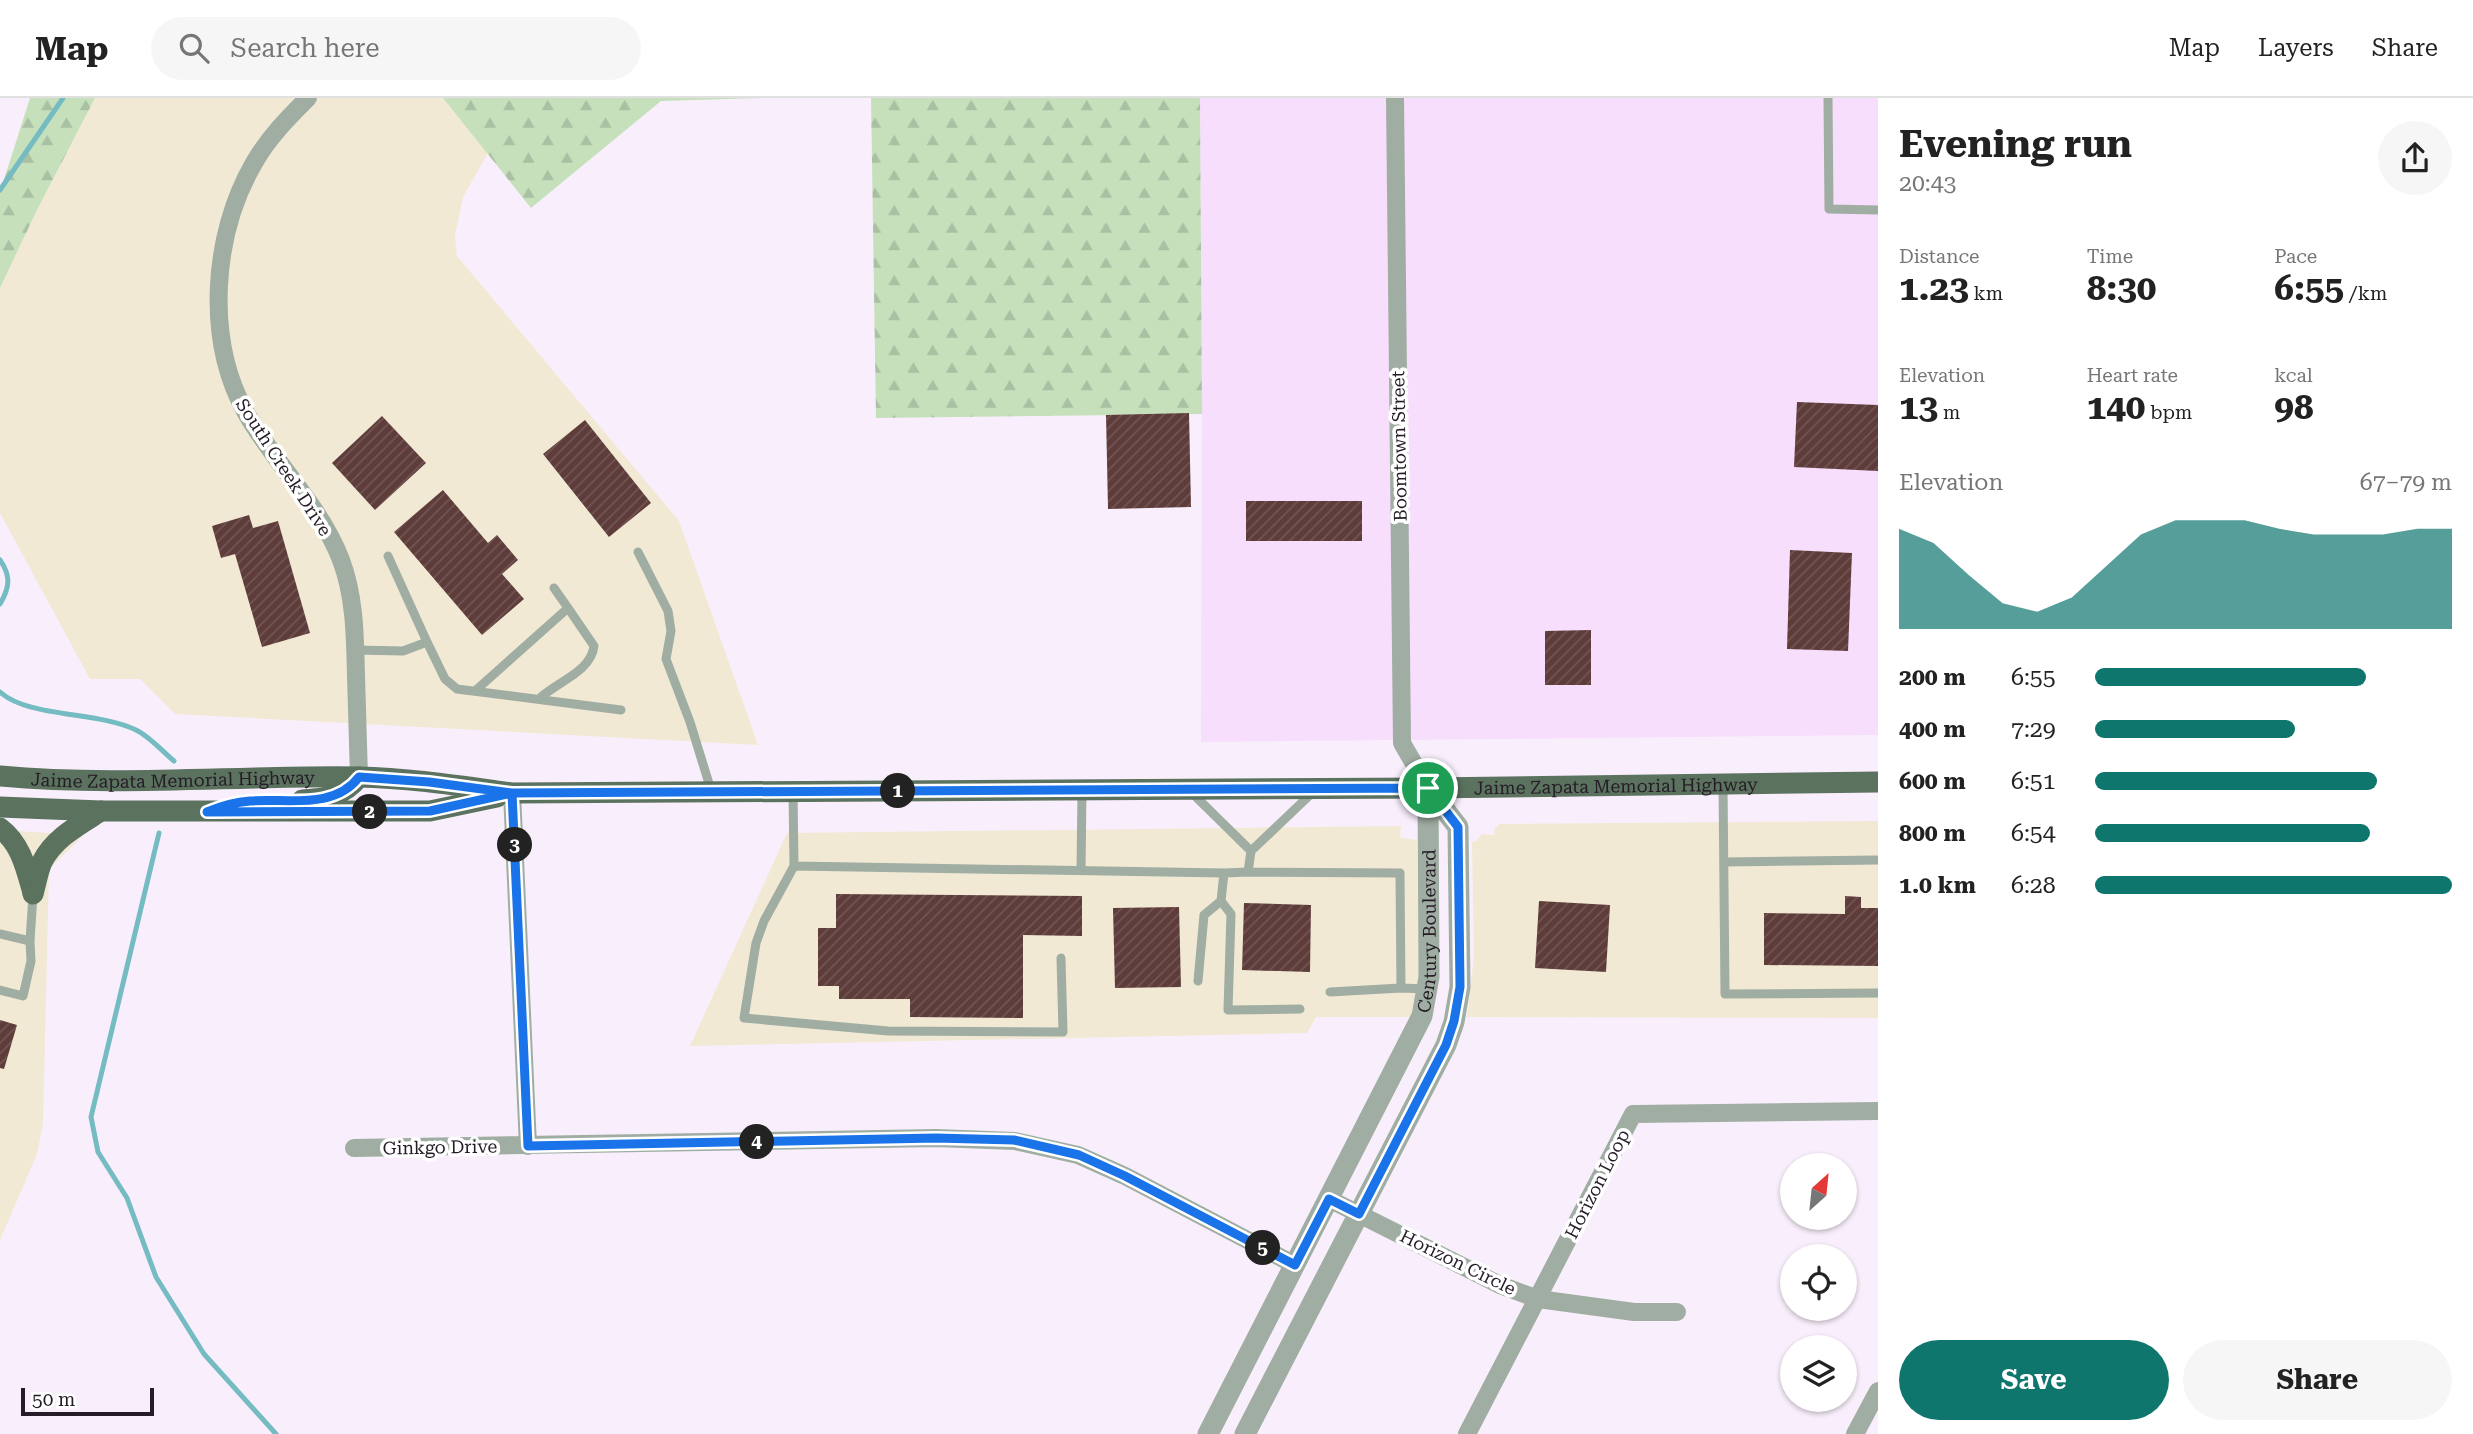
<!DOCTYPE html>
<html lang="en">
<head>
<meta charset="utf-8">
<style>
  body { margin:0; font-family:"Roboto Serif",serif; background:#f6f6f6; color:#222; height:100vh; display:flex; flex-direction:column; font-size:26px; white-space:nowrap }
  * { box-sizing:border-box; margin:0 }
  p { font-size:23px; color:#767676 }
  .icon { flex:none; width:38px; height:38px; fill:none; stroke:currentColor; stroke-width:2; stroke-linecap:round; stroke-linejoin:round }
  .map { position:relative; flex:1; overflow:hidden }
  .drawer { display:flex; flex-direction:column; background:#fff; width:595px }
  .drawer>* { flex:none }
  .needle { width:46px; rotate:27deg }
  .buttons { position:absolute; left:1780px; top:1055px; display:grid; gap:14px }
  .buttons a { display:grid; place-items:center; width:77px; height:77px; border-radius:50%; background:#fff; box-shadow:0 2px 5px #0004; font-size:35px }
  .scale { position:absolute; left:21px; bottom:18px; width:133px; box-sizing:border-box; padding-left:7px; border:4px solid #251c27; border-top:0; font-size:19px; line-height:24px; white-space:nowrap; color:#251c27; -webkit-text-stroke:5px #fff; paint-order:stroke }
  .pin { position:absolute; display:grid; place-items:center; width:60px; height:60px; color:#fff; margin:-30px; border:4px solid #fff; border-radius:50%; box-shadow:0 2px 7px #0007 }
  .km { position:absolute; width:35px; height:35px; margin:-18px; border-radius:50%; background:#222; color:#fff; font-size:19px; line-height:35px; text-align:center }
  .round { display:grid; place-items:center; flex:none; width:74px; height:74px; border-radius:37px; background:#f6f6f6 }
  .overview { display:flex; align-items:center; justify-content:space-between; height:119px; padding:0 21px }
  h1 { font-size:38px; font-weight:700; line-height:52px }
  .stats { display:grid; grid-template-columns:repeat(3,1fr); gap:10px; height:119px; padding:7px 21px }
  .stats div { display:grid; align-content:center }
  .stats b { font-size:35px; font-weight:700 }
  .stats small { font-size:19px; font-weight:400 }
  .stats p { font-size:19px }
  .chart { height:196px; padding:14px 21px }
  .chart p { display:flex; justify-content:space-between }
  .chart svg { width:100%; height:126px; margin-top:7px; fill:#0f766e; opacity:.7 }
  .button { display:flex; gap:14px; margin-top:auto; padding:14px 21px }
  .button a { flex:1; height:80px; border-radius:42px; background:#0f766e; color:#fff; font-size:28px; font-weight:700; line-height:80px; text-align:center }
  .button a+a { background:#f6f6f6; color:#222 }
  ul { padding:0 21px; list-style:none; font-size:23px }
  li { display:grid; grid-template-columns:112px 84px 1fr; align-items:center; height:52px }
  li i { height:18px; border-radius:9px; background:#0f766e }
  header { display:flex; align-items:center; gap:42px; box-sizing:border-box; height:98px; padding:0 35px; background:#fff; border-bottom:2px solid #e0e0e0 }
  header strong { font-size:33px }
  nav { display:flex; gap:38px; margin-inline-start:auto; font-size:24px }
  .search { width:490px; height:63px; background:#f6f6f6; display:flex; align-items:center; gap:18px; box-sizing:border-box; padding:0 24px; border-radius:38px; color:#767676; font-size:26px }
  main { display:flex; flex:1; min-height:0 }
  .map>svg:first-child { display:block }
  .commercial { fill:#f1e9d3 }
  .built { fill:#f6defc }
  .forest { fill:url(#forest-firs) }
  .lines { fill:none; stroke-linecap:round; stroke-linejoin:round }
  .stream { stroke:#75bbc2; stroke-width:5 }
  .building { fill:url(#building-hatch) }
  .service { stroke:#a0ada2; stroke-width:9 }
  .minor { stroke:#a0ada2; stroke-width:18 }
  .tertiary { stroke:#a0ada2; stroke-width:21 }
  .primary { stroke:#5b725f; stroke-width:21 }
  .route-casing { stroke:#fff; stroke-width:14 }
  .route { stroke:#1a73e8; stroke-width:9 }
  .labels { text-anchor:middle; dominant-baseline:central; stroke-width:7; stroke-linejoin:round; paint-order:stroke }
  .street-label { font-size:18px; fill:#251c27; stroke:#fff }
</style>
</head>
<body>
<header>
<strong>Map</strong>
<div class="search"><svg class="icon" aria-label="search" viewBox="0 0 24 24"><circle cx="10" cy="10" r="6"/><path d="M15 15l6 6"/></svg>Search here</div>
<nav><a>Map</a><a>Layers</a><a>Share</a></nav>
</header>
<main>
<div class="map">
<svg width="1878" height="1336" viewBox="0 0 1878 1336">
  <defs>
    <pattern id="forest-firs" width="22" height="20" patternUnits="userSpaceOnUse" patternTransform="scale(1.75)"><rect width="22" height="20" fill="#c6e0bc"/><path d="M5 1l3.5 6h-7zM16 11l3.5 6h-7z" fill="#aac0a2"/></pattern>
    <pattern id="building-hatch" width="6" height="6" patternUnits="userSpaceOnUse" patternTransform="scale(1.75)"><rect width="6" height="6" fill="#5e3c3a"/><path d="M-1 1l2-2M0 6l6-6M5 7l2-2" fill="none" stroke="#715554"/></pattern>
  </defs>
  <rect width="100%" height="100%" fill="#f9effc"/>
  <path class="commercial" d="M 95,0 L 443,0 L 488,55 L 463,99 L 455,138 L 457,158 L 679,423 L 758,647 L 175,616 L 140,581 L 90,581 L 0,415 L 0,190 L 36,114 Z
    M 1878,723 L 1878,920 L 1467,919 L 1474,859 L 1472,744 L 1476,743 L 1482,736 L 1494,737 L 1495,730 L 1500,726 Z
    M 1401,728 L 1400,740 L 1417,742 L 1419,882 L 1411,919 L 1316,919 L 1307,935 L 690,948 L 787,735 Z
    M 0,732 L 84,737 L 49,771 L 43,1026 L 37,1056 L 0,1142 Z"/>
  <path class="built" d="M 1200,0 L 1878,0 L 1878,637 L 1201,644 L 1202,316 Z"/>
  <path class="forest" d="M 30,0 L 95,0 L 36,114 L 0,190 L 0,94 Z
    M 443,0 L 763,0 L 661,3 L 531,110 Z
    M 871,0 L 1200,0 L 1202,316 L 876,320 Z"/>
  <g class="lines">
    <path class="stream" d="M 0,92 L 63,0
      M 0,462 C 11,478 10,489 0,506
      M 0,594 C 29,620 97,613 136,632 C 149,638 162,653 174,663
      M 159,735 L 91,1019 L 98,1054 L 127,1100 L 156,1179 L 204,1256 L 276,1336"/>
  </g>
  <path class="building" d="M 1797,304 L 1878,307 L 1878,373 L 1794,369 Z
    M 1189,315 L 1191,409 L 1108,411 L 1106,317 Z
    M 382,318 L 426,365 L 375,412 L 332,365 Z
    M 585,322 L 651,405 L 609,439 L 543,356 Z
    M 443,392 L 488,445 L 497,437 L 518,462 L 502,476 L 524,501 L 482,537 L 394,434 Z
    M 1246,403 L 1362,403 L 1362,443 L 1246,443 Z
    M 249,417 L 253,430 L 278,423 L 310,535 L 262,549 L 235,456 L 221,460 L 212,428 Z
    M 1790,452 L 1852,455 L 1848,553 L 1787,551 Z
    M 1591,532 L 1591,587 L 1545,587 L 1545,533 Z
    M 836,796 L 1082,798 L 1082,838 L 1023,837 L 1023,920 L 910,919 L 910,901 L 839,901 L 839,888 L 818,888 L 818,830 L 836,830 Z
    M 1845,798 L 1861,799 L 1861,810 L 1878,810 L 1878,868 L 1764,867 L 1764,815 L 1845,816 Z
    M 1539,803 L 1610,807 L 1606,874 L 1535,870 Z
    M 1244,805 L 1311,807 L 1310,874 L 1242,872 Z
    M 1179,809 L 1181,889 L 1115,890 L 1113,810 Z
    M 0,922 L 17,927 L 4,971 L 0,970 Z"/>
  <g class="lines">
    <path class="service" d="M 1828,0 L 1829,111 L 1878,112
      M 638,454 L 668,513 L 671,533 L 666,561 L 690,624 L 711,692
      M 388,458 L 427,544
      M 554,490 L 568,510
      M 355,552 L 403,553 L 427,544 L 445,581 L 457,591 L 621,612
      M 475,593 L 568,510 L 594,548 C 591,574 556,584 539,601
      M 1723,686 L 1725,896 L 1878,895
      M 793,694 L 794,768 L 1224,775 L 1248,774 L 1251,753 L 1313,694
      M 1192,695 L 1251,753
      M 1725,764 L 1878,762
      M 794,768 L 764,823 L 756,845 L 744,920 L 888,933 L 1063,934 L 1061,860
      M 1081,772 L 1082,693
      M 1248,774 L 1400,775 L 1401,890 L 1330,894
      M 1221,803 L 1231,816 L 1228,912 L 1300,911
      M 0,836 L 30,843 L 31,863 L 23,898 L 0,892
      M 30,843 L 33,797
      M 1198,883 L 1204,817 L 1221,803 L 1224,775
      M 1401,890 L 1427,891"/>
    <path class="minor" d="M 308,0 C 288,20 268,40 254,65 C 212,137 205,242 246,315 C 275,366 320,407 341,462 C 355,499 355,539 356,578 C 357,611 358,645 359,679
      M 1395,0 L 1402,645 L 1428,690
      M 512,695 L 528,1048
      M 354,1050 L 936,1040 L 1015,1043 L 1078,1057 L 1125,1078 L 1295,1167
      M 1329,1101 L 1500,1187 L 1538,1201 L 1634,1214 L 1677,1214
      M 1467,1336 L 1633,1016 L 1878,1013
      M 1855,1336 L 1878,1293"/>
    <g class="tertiary">
      <path id="s1" d="M 1208,1336 L 1422,918 L 1429,879 L 1428,690"/>
      <path d="M 1245,1336 L 1446,947 L 1454,924 L 1460,889 L 1458,729 L 1428,690"/>
    </g>
    <g class="primary">
      <path id="s2" d="M 0,678 C 119,689 239,677 358,679 C 410,680 461,688 512,695 L 1428,690 L 1878,684"/>
      <path d="M 302,702 C 326,701 344,698 359,679"/>
      <path d="M 0,709 L 101,713 L 430,713 L 497,699"/>
      <path d="M 0,730 C 21,746 26,770 33,795"/>
      <path d="M 33,796 C 36,785 38,773 42,764 C 54,740 79,727 101,713"/>
    </g>
  </g>
  <g class="lines">
    <g class="route-casing">
      <path id="route" d="M 1428,690 L 512,695 L 430,713 L 207,714 C 221,708 235,704 250,703 C 287,700 334,712 359,679 L 429,684 L 512,695 L 528,1048 L 936,1040 L 1014,1042 L 1079,1057 L 1125,1078 L 1295,1167 L 1329,1101 L 1359,1116 L 1446,947 L 1454,923 L 1460,889 L 1458,729 L 1428,690"/>
    </g>
    <use href="#route" class="route"/>
  </g>
  <g class="labels">
    <g class="street-label">
      <text transform="translate(1399 348) rotate(-91)">Boomtown Street</text>
      <text transform="translate(284 369) rotate(57)">South Creek Drive</text>
      <text stroke="none"><textPath href="#s2" startOffset="173">Jaime Zapata Memorial Highway</textPath></text>
      <text stroke="none"><textPath href="#s2" startOffset="1617">Jaime Zapata Memorial Highway</textPath></text>
      <text stroke="none"><textPath href="#s1" startOffset="555">Century Boulevard</textPath></text>
      <text transform="translate(440 1049) rotate(-1)">Ginkgo Drive</text>
      <text transform="translate(1597 1086) rotate(-63)">Horizon Loop</text>
      <text transform="translate(1458 1164) rotate(26)">Horizon Circle</text>
    </g>
  </g>
</svg>
<div class="buttons">
<a><svg class="needle" viewBox="-14 -14 28 28"><path d="M0-13l5 13h-10z" fill="#e53935"/><path d="M0 13l5-13h-10z" fill="#767676"/></svg></a>
<a><svg class="icon" aria-label="locate" viewBox="0 0 24 24"><circle cx="12" cy="12" r="6"/><path d="M12 2v4M12 18v4M2 12h4M18 12h4"/></svg></a>
<a><svg class="icon" aria-label="layers" viewBox="0 0 24 24"><path d="M12 4l9 5-9 5-9-5zM3 14l9 5 9-5"/></svg></a>
</div>
<div class="scale">50 m</div>
<div class="pin" style="left:1428px;top:690px;background:#1e9e55"><svg class="icon" aria-label="arrive" viewBox="0 0 24 24"><path d="M6 21V4h12l-3 4 3 4H6"/></svg></div>
<b class="km" style="left:898px;top:693px">1</b>
<b class="km" style="left:370px;top:714px">2</b>
<b class="km" style="left:515px;top:747px">3</b>
<b class="km" style="left:757px;top:1044px">4</b>
<b class="km" style="left:1263px;top:1150px">5</b>
</div>
<section class="drawer">
<div class="overview"><div><h1>Evening run</h1><p>20:43</p></div><a class="round"><svg class="icon" aria-label="share" viewBox="0 0 24 24"><path d="M12 15V3M7 8l5-5 5 5M5 13v7h14v-7"/></svg></a></div>
<div class="stats">
<div><p>Distance</p><b>1.23<small> km</small></b></div>
<div><p>Time</p><b>8:30</b></div>
<div><p>Pace</p><b>6:55<small> /km</small></b></div>
</div>
<div class="stats">
<div><p>Elevation</p><b>13<small> m</small></b></div>
<div><p>Heart rate</p><b>140<small> bpm</small></b></div>
<div><p>kcal</p><b>98</b></div>
</div>
<div class="chart"><p><span>Elevation</span>67–79 m</p>
<svg viewBox="0 0 160 44" preserveAspectRatio="none"><path d="M0 44V9L10 14L20 25L30 35L40 38L50 33L60 22L70 11L80 6L90 6L100 6L110 9L120 11L130 11L140 11L150 9L160 9V44z"/></svg>
</div>
<ul>
<li><b>200 m</b>6:55<i style="width:76%"></i></li>
<li><b>400 m</b>7:29<i style="width:56%"></i></li>
<li><b>600 m</b>6:51<i style="width:79%"></i></li>
<li><b>800 m</b>6:54<i style="width:77%"></i></li>
<li><b>1.0 km</b>6:28<i style="width:100%"></i></li>
</ul>
<div class="button"><a>Save</a><a>Share</a></div>
</section>
</main>
</body>
</html>
